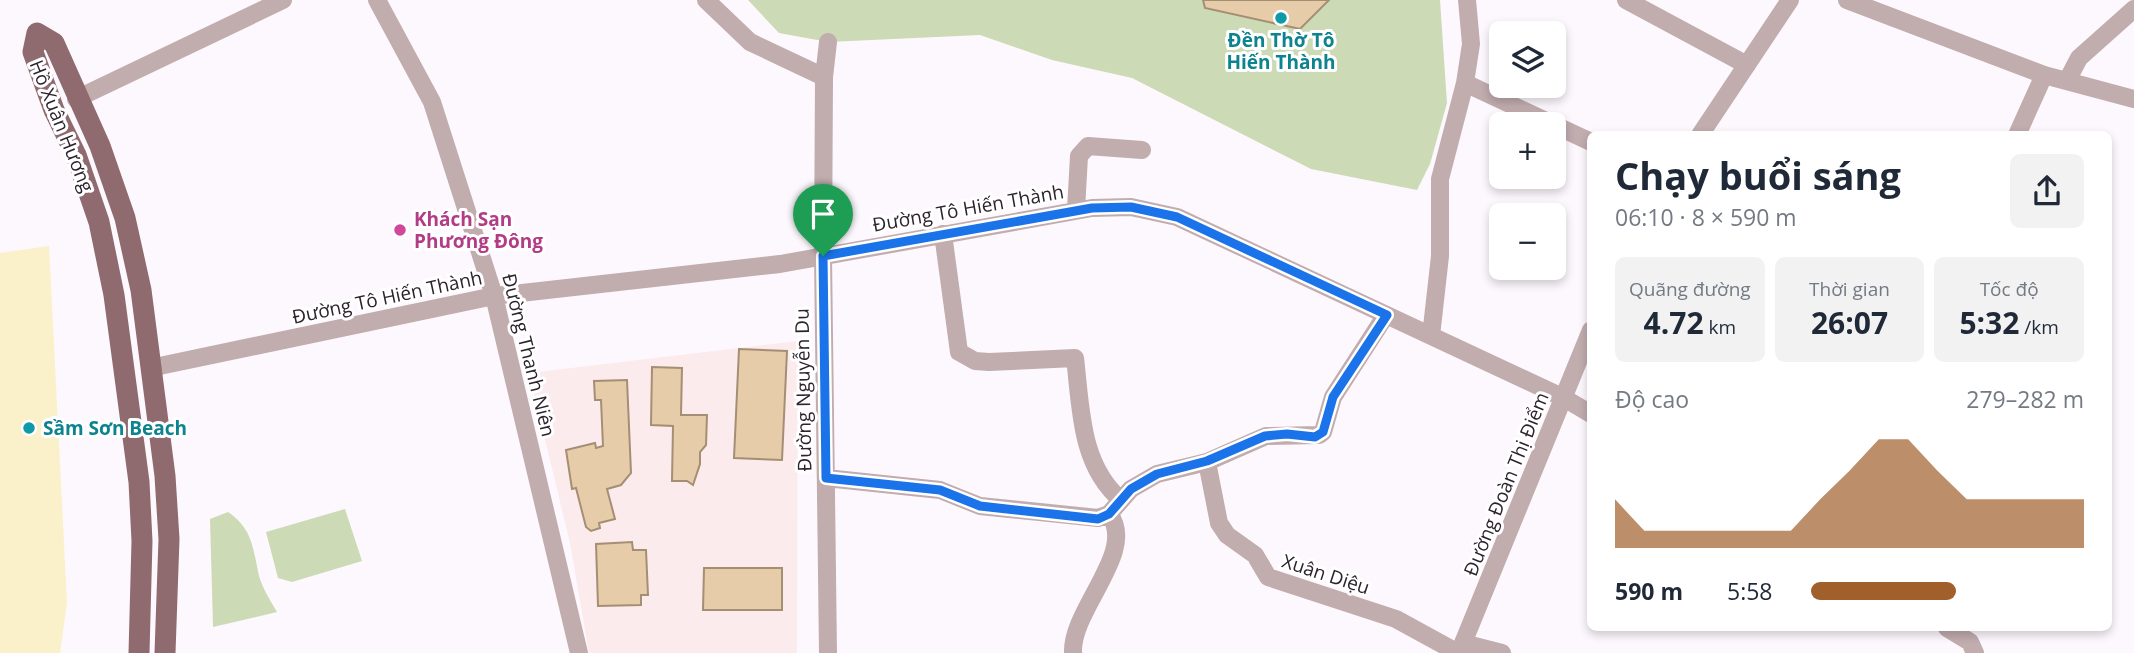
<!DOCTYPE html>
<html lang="vi">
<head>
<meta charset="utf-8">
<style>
  body { margin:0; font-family:"Open Sans",sans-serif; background:#f2f2f3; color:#1f2937; height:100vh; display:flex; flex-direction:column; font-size:26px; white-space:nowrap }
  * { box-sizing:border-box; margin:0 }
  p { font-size:23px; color:#747a83 }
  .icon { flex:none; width:38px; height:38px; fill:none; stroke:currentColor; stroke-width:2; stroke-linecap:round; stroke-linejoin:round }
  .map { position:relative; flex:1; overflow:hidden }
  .panel { position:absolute; left:1587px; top:131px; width:525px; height:500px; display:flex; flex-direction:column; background:#fff; border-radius:10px; box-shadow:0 4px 10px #0003 }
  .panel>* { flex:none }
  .fabs { position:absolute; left:1489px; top:21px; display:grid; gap:14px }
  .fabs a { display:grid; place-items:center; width:77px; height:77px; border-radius:10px; background:#fff; box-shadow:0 4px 10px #0003; font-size:35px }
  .pin { position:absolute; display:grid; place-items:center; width:60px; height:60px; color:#fff; margin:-72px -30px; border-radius:50% 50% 50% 0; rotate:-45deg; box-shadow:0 0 7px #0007 }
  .pin .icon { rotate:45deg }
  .round { display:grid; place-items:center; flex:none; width:74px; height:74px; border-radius:10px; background:#f2f2f3 }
  .head { display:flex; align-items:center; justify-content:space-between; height:119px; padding:0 28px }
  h1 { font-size:38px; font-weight:700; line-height:52px }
  .stats { display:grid; grid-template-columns:repeat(3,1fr); gap:10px; height:119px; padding:7px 28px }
  .stats div { display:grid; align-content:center; border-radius:10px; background:#f2f2f3; text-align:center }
  .stats b { font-size:30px; font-weight:700 }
  .stats small { font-size:19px; font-weight:400 }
  .stats p { font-size:19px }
  .chart { height:196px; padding:14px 28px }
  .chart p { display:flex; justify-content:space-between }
  .chart svg { width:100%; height:126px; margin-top:7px; fill:#a15f2c; opacity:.7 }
  ul { padding:0 28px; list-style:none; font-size:23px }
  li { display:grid; grid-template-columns:112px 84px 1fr; align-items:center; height:52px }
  li i { height:18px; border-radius:9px; background:#a15f2c }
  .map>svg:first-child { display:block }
  .medical { fill:#fbebec }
  .green { fill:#ccdab5 }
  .sand { fill:#faf0ca }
  .building { fill:#e7ccaa; stroke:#a48e74; stroke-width:2 }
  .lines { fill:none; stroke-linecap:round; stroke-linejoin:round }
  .minor { stroke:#c1acae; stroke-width:18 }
  .major { stroke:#8f6b6f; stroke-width:21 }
  .route-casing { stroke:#fff; stroke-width:14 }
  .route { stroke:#1a73e8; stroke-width:9 }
  .culture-dot { fill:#0f9aa8; stroke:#fff; stroke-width:2.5 }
  .hotel-dot { fill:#d1479c; stroke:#fff; stroke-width:2.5 }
  .labels { text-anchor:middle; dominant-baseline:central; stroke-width:6; stroke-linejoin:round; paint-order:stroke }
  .culture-label { font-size:19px; font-weight:bold; fill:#0d838f; stroke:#fff }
  .street-label { font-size:19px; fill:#2c232d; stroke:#fff }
  .hotel-label { font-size:19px; font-weight:bold; fill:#b23c85; stroke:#fff; text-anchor:start }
</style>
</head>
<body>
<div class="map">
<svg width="2134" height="653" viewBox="0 0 2134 653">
  <rect width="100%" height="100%" fill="#fdf8fd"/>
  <path class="medical" d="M 798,341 L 797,653 L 589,653 L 570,543 L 529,373 Z"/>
  <path class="green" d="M 748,0 L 1440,0 L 1447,103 L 1430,164 L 1417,190 L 1311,169 L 1132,78 L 1052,60 L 980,35 L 828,42 L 779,33 Z
    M 345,509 L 362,561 L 292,582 L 278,578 L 266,532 Z
    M 228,512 C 253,529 253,549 259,576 C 263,589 270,600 277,612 L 213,627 L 210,519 Z"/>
  <path class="sand" d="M 49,246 L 67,603 L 60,653 L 0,653 L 0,253 Z"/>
  <path class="building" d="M 1203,0 L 1329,0 L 1300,29 L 1205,8 Z
    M 739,349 L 787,351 L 782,460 L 734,458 Z
    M 652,367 L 682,368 L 681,415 L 707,415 L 706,445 L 700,452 L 700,464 L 693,485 L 687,481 L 672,481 L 673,426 L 651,425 Z
    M 627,380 L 631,473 L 621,485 L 607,489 L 615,519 L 599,523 L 600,528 L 591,531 L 586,527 L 576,488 L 572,489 L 566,450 L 595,443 L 596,448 L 603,446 L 601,400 L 595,400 L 594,381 Z
    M 632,542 L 633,550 L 646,550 L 648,595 L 641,595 L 641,605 L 598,606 L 596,544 Z
    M 704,568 L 782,568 L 782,610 L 703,610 Z"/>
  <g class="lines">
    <path class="minor" d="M 377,0 L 432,102 L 494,296 L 579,653
      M 706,0 L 750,42 L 824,77
      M 1626,0 L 1747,65
      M 1847,0 L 2044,75 L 2134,99
      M 2067,81 L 2079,58 L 2134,9
      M 1465,83 L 1591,142
      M 76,99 L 283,0
      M 1700,135 L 1790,0
      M 2017,135 L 2044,75
      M 1076,210 L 1079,156 L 1088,146 L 1142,150
      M 943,234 L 959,352 L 975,361 L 989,362 L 1075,358 C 1081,408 1080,465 1121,500
      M 1431,336 L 1440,256 L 1440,179 L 1465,83 L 1471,44 L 1467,0
      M 150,368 L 494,296 L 780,264 L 1092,208 L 1131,207 L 1177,217 L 1564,398 L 1591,414
      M 1207,462 L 1219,523 L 1227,535 L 1255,555 L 1268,577 L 1396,619 L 1458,653
      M 826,478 L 940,490 L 980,506 L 1098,518 L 1109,514 L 1131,489 L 1157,474 L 1207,462 L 1266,436 L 1319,435 L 1323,432 L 1333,397 L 1386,315
      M 1947,628 L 1970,642 L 1975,653
      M 1463,643 L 1502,653
      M 828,653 L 823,256 L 824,77 L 828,42
      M 1073,653 C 1071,609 1138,551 1109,514
      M 1459,653 L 1591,330"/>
    <path class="major" d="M 139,653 L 142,541 L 139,482 L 114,295 L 99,222 L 76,155 L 54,110 L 33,52 L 37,33 L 54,43 L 100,146 L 125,218 L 141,290 L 165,476 L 169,539 L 165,653"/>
  </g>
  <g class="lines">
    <g class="route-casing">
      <path id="route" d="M 1131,207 L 1177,217 L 1387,315 L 1333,397 L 1323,432 L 1315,437 L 1287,434 L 1265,436 L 1207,461 L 1157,474 L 1131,489 L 1109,514 L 1098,519 L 980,506 L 940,490 L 826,478 L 823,256 L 1092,208 Z"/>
    </g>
    <use href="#route" class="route"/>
  </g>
  <g class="culture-dot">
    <circle cx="1281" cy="18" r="7"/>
    <circle cx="29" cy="428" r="7"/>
  </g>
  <circle class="hotel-dot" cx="400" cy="230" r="7"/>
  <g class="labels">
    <g class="culture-label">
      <text x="1281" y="40">Đền Thờ Tô<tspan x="1281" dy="22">Hiến Thành</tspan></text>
      <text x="43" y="428" text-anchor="start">Sầm Sơn Beach</text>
    </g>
    <g class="street-label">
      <text transform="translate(62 126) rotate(68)">Hồ Xuân Hương</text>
      <text transform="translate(968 208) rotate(-10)">Đường Tô Hiến Thành</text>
      <text transform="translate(387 297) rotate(-12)">Đường Tô Hiến Thành</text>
      <text transform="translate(529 355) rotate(76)">Đường Thanh Niên</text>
      <text transform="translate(803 390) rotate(-91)">Đường Nguyễn Du</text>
      <text transform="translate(1506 484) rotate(-68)">Đường Đoàn Thị Điểm</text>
      <text transform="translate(1326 574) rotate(18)">Xuân Diệu</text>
    </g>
    <g class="hotel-label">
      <text x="414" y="219">Khách Sạn<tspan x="414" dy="22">Phương Đông</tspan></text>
    </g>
  </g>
</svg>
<div class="fabs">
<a><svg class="icon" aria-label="layers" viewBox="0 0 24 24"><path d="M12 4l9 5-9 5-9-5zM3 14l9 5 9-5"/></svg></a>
<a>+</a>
<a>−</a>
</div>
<div class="pin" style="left:823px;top:256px;background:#1e9e55"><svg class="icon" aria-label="arrive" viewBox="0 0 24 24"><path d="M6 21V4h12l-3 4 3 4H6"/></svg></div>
<section class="panel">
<div class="head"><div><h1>Chạy buổi sáng</h1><p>06:10 · 8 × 590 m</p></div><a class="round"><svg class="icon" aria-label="share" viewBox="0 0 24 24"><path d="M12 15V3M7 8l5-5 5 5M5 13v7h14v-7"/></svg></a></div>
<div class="stats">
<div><p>Quãng đường</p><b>4.72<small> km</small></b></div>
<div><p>Thời gian</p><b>26:07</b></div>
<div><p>Tốc độ</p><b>5:32<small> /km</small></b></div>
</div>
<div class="chart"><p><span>Độ cao</span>279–282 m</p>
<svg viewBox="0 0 160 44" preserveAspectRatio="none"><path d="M0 44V27L10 38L20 38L30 38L40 38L50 38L60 38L70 27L80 17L90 6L100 6L110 17L120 27L130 27L140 27L150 27L160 27V44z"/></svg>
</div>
<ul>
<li><b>590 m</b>5:58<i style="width:53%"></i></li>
</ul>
</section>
</div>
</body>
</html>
